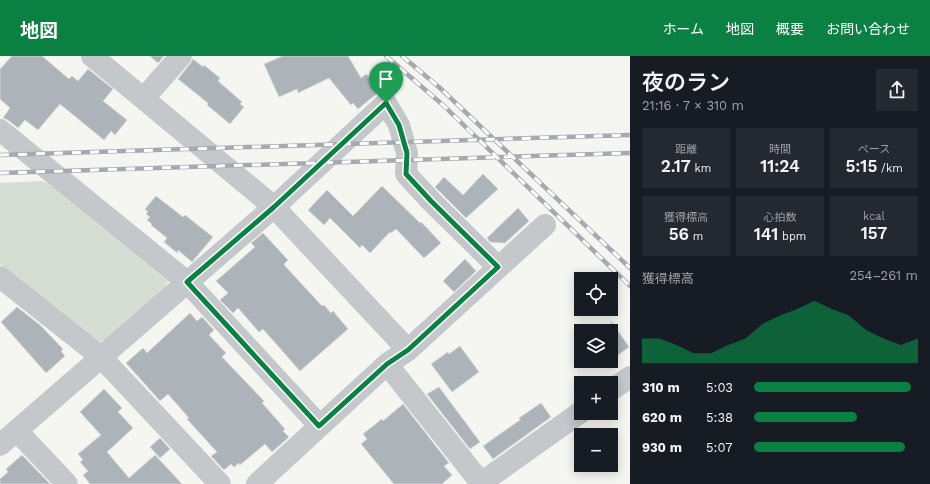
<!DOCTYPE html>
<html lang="ja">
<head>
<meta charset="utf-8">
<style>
  body { margin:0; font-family:"Work Sans","Noto Sans JP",sans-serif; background:#242831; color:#f1f3f6; height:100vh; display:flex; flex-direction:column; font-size:15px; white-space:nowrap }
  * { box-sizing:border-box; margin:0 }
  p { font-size:13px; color:#9ea1a6 }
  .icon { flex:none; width:22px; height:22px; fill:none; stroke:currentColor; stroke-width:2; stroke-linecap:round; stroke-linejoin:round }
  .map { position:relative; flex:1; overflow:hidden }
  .drawer { display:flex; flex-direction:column; background:#171b24; width:300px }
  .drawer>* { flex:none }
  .buttons { position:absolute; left:574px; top:216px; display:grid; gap:8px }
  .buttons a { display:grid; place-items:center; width:44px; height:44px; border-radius:0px; background:#171b24; box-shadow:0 2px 10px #0003; font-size:20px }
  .pin { position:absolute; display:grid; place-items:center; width:34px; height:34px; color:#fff; margin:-41px -17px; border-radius:50% 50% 50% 0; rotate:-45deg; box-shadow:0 0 4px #0007 }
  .pin .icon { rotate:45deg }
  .round { display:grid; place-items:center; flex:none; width:42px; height:42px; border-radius:0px; background:#242831 }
  .headline { display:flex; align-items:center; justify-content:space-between; height:68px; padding:0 12px }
  h1 { font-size:22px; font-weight:600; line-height:30px }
  .stats { display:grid; grid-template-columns:repeat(3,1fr); gap:6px; height:68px; padding:4px 12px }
  .stats div { display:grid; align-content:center; border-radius:0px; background:#242831; text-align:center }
  .stats b { font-size:17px; font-weight:600 }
  .stats small { font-size:11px; font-weight:400 }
  .stats p { font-size:11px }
  .chart { height:112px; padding:8px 12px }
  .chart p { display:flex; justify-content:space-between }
  .chart svg { width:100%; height:72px; margin-top:4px; fill:#0b8043; opacity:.7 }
  ul { padding:0 12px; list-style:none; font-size:13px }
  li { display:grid; grid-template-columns:64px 48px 1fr; align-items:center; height:30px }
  li i { height:10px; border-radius:5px; background:#0b8043 }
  header { display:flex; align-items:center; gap:24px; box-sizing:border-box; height:56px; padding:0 20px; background:#0b8043; color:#fff }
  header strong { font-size:19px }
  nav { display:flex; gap:22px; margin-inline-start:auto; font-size:14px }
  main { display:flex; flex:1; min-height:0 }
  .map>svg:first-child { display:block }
  .green { fill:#d6ddd2 }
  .building { fill:#acb4ba; stroke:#d6d6d4 }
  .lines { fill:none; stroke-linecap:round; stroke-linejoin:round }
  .minor { stroke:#c4c8cb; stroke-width:22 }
  .rail-casing { stroke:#a4aab0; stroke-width:4.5 }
  .rail { stroke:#fff; stroke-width:3; stroke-dasharray:9; stroke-linecap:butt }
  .route-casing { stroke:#fff; stroke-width:8 }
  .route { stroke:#0b8043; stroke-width:5 }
</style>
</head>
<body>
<header>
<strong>地図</strong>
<nav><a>ホーム</a><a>地図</a><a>概要</a><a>お問い合わせ</a></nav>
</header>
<main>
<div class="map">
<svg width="630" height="428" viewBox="0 0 630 428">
  <rect width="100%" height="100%" fill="#f5f5f1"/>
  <path class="green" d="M 42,125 L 49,128 L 168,225 L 165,234 L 112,283 L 97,286 L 0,208 L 0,127 Z"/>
  <path class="building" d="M 12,0 L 42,0 L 69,23 L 72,20 L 78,25 L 88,13 L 113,33 L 103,45 L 127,64 L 115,79 L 111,75 L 104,84 L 60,48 L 38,74 L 25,64 L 18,72 L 8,64 L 3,62 L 10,52 L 0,43 L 0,13 Z
    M 150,0 L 164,0 L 158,7 Z
    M 283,0 L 348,0 L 361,22 L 366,18 L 380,35 L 358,53 L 353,47 L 351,49 L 329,22 L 298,37 L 297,33 L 279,41 L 264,8 Z
    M 193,3 L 203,11 L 204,9 L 220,22 L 218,25 L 242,46 L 240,48 L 244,51 L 230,68 L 207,49 L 208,47 L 178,23 L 190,8 Z
    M 483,118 L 498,133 L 466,162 L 435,131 L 444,121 L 463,139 Z
    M 382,130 L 420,167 L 421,166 L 441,187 L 424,202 L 396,173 L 391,177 L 390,176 L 370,197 L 362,189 L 360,192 L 330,162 L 324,169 L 308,154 L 327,134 L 353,160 Z
    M 156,140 L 183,161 L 185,159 L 213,181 L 192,206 L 178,194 L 177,197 L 164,186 L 167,182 L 151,169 L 152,168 L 147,164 L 150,161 L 146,158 L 148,156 L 145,153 Z
    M 518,152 L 529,165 L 505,187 L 490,186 L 487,182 Z
    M 263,177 L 288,204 L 284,208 L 285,210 L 322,250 L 324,249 L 331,257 L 333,255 L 348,273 L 300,315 L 263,273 L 259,276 L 238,252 L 233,257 L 220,244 L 228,237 L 216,225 L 255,191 L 251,187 Z
    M 465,203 L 476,215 L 454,236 L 443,225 Z
    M 17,251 L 40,269 L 63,293 L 61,295 L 65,300 L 46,317 L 1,266 Z
    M 190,257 L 197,265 L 202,261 L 214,274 L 209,279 L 226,297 L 222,301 L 264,345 L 262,347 L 285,373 L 283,375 L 289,381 L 272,396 L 265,388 L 240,409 L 239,407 L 234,411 L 231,408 L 224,414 L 211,400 L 217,396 L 187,363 L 189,362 L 168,338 L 160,345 L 126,307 L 143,292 L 147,297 Z
    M 611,265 L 629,291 L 611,304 Z
    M 460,290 L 479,316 L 452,336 L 431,308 L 448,296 L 449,298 Z
    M 439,331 L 480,386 L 470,393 L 427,338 Z
    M 104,333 L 122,352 L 118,356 L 133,372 L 107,396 L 129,422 L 155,399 L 182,428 L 90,428 L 83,419 L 88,415 L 80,406 L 83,404 L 78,398 L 101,379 L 80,356 Z
    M 541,347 L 551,361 L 493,403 L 483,390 L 520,364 L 519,362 Z
    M 403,348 L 449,407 L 444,410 L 452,419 L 442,428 L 394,428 L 361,388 L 367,383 L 363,378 L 382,363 L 383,365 Z
    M 160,382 L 170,393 L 160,402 L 150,391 Z
    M 22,399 L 49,427 L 50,428 L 0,428 L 0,423 L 8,416 L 6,413 Z"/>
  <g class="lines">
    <path class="minor" d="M 92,0 L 274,151 L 408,294
      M 144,42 L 181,0
      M 0,74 L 187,226 L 319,369
      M 545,169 L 408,294 L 387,308 L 481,427 L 581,356
      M 0,221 L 101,301 L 220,428
      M 611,334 L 630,321
      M 17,375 L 67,428
      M 0,389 L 274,151 L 386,47 L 399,69 L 407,97 L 406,118 L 431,145 L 498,211
      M 257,428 L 387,308"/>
    <g class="rail-casing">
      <path id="rail" d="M 386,0 L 443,49 L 630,230
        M 402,0 L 440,32 L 630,212
        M 0,99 L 630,79
        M 0,117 L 630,97"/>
    </g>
    <use href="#rail" class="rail"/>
  </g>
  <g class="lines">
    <g class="route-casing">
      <path id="route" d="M 386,47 L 399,69 L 407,97 L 406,118 L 431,145 L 498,211 L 408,294 L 387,308 L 319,370 L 187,226 L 274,151 Z"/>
    </g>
    <use href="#route" class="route"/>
  </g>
</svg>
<div class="buttons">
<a><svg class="icon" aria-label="locate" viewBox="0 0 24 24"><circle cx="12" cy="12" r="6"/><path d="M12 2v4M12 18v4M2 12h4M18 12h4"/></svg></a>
<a><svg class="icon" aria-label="layers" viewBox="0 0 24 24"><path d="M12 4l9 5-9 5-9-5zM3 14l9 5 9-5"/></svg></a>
<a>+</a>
<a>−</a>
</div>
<div class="pin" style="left:386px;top:47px;background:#1e9e55"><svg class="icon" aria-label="arrive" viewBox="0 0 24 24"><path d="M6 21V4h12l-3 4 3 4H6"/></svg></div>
</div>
<section class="drawer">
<div class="headline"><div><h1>夜のラン</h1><p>21:16 · 7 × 310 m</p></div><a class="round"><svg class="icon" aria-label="share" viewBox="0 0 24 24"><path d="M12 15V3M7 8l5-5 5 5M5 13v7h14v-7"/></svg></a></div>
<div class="stats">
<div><p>距離</p><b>2.17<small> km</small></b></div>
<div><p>時間</p><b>11:24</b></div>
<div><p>ペース</p><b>5:15<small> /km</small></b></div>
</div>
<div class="stats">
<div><p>獲得標高</p><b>56<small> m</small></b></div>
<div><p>心拍数</p><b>141<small> bpm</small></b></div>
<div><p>kcal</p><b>157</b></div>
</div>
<div class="chart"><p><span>獲得標高</span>254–261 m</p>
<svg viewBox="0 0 160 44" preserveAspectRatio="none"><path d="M0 44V29L10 29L20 33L30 38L40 38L50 33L60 29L70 20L80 15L90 11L100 6L110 11L120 15L130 24L140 29L150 33L160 29V44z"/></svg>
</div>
<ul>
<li><b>310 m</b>5:03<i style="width:96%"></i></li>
<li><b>620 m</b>5:38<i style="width:63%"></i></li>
<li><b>930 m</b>5:07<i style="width:92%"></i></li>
</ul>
</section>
</main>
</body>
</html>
